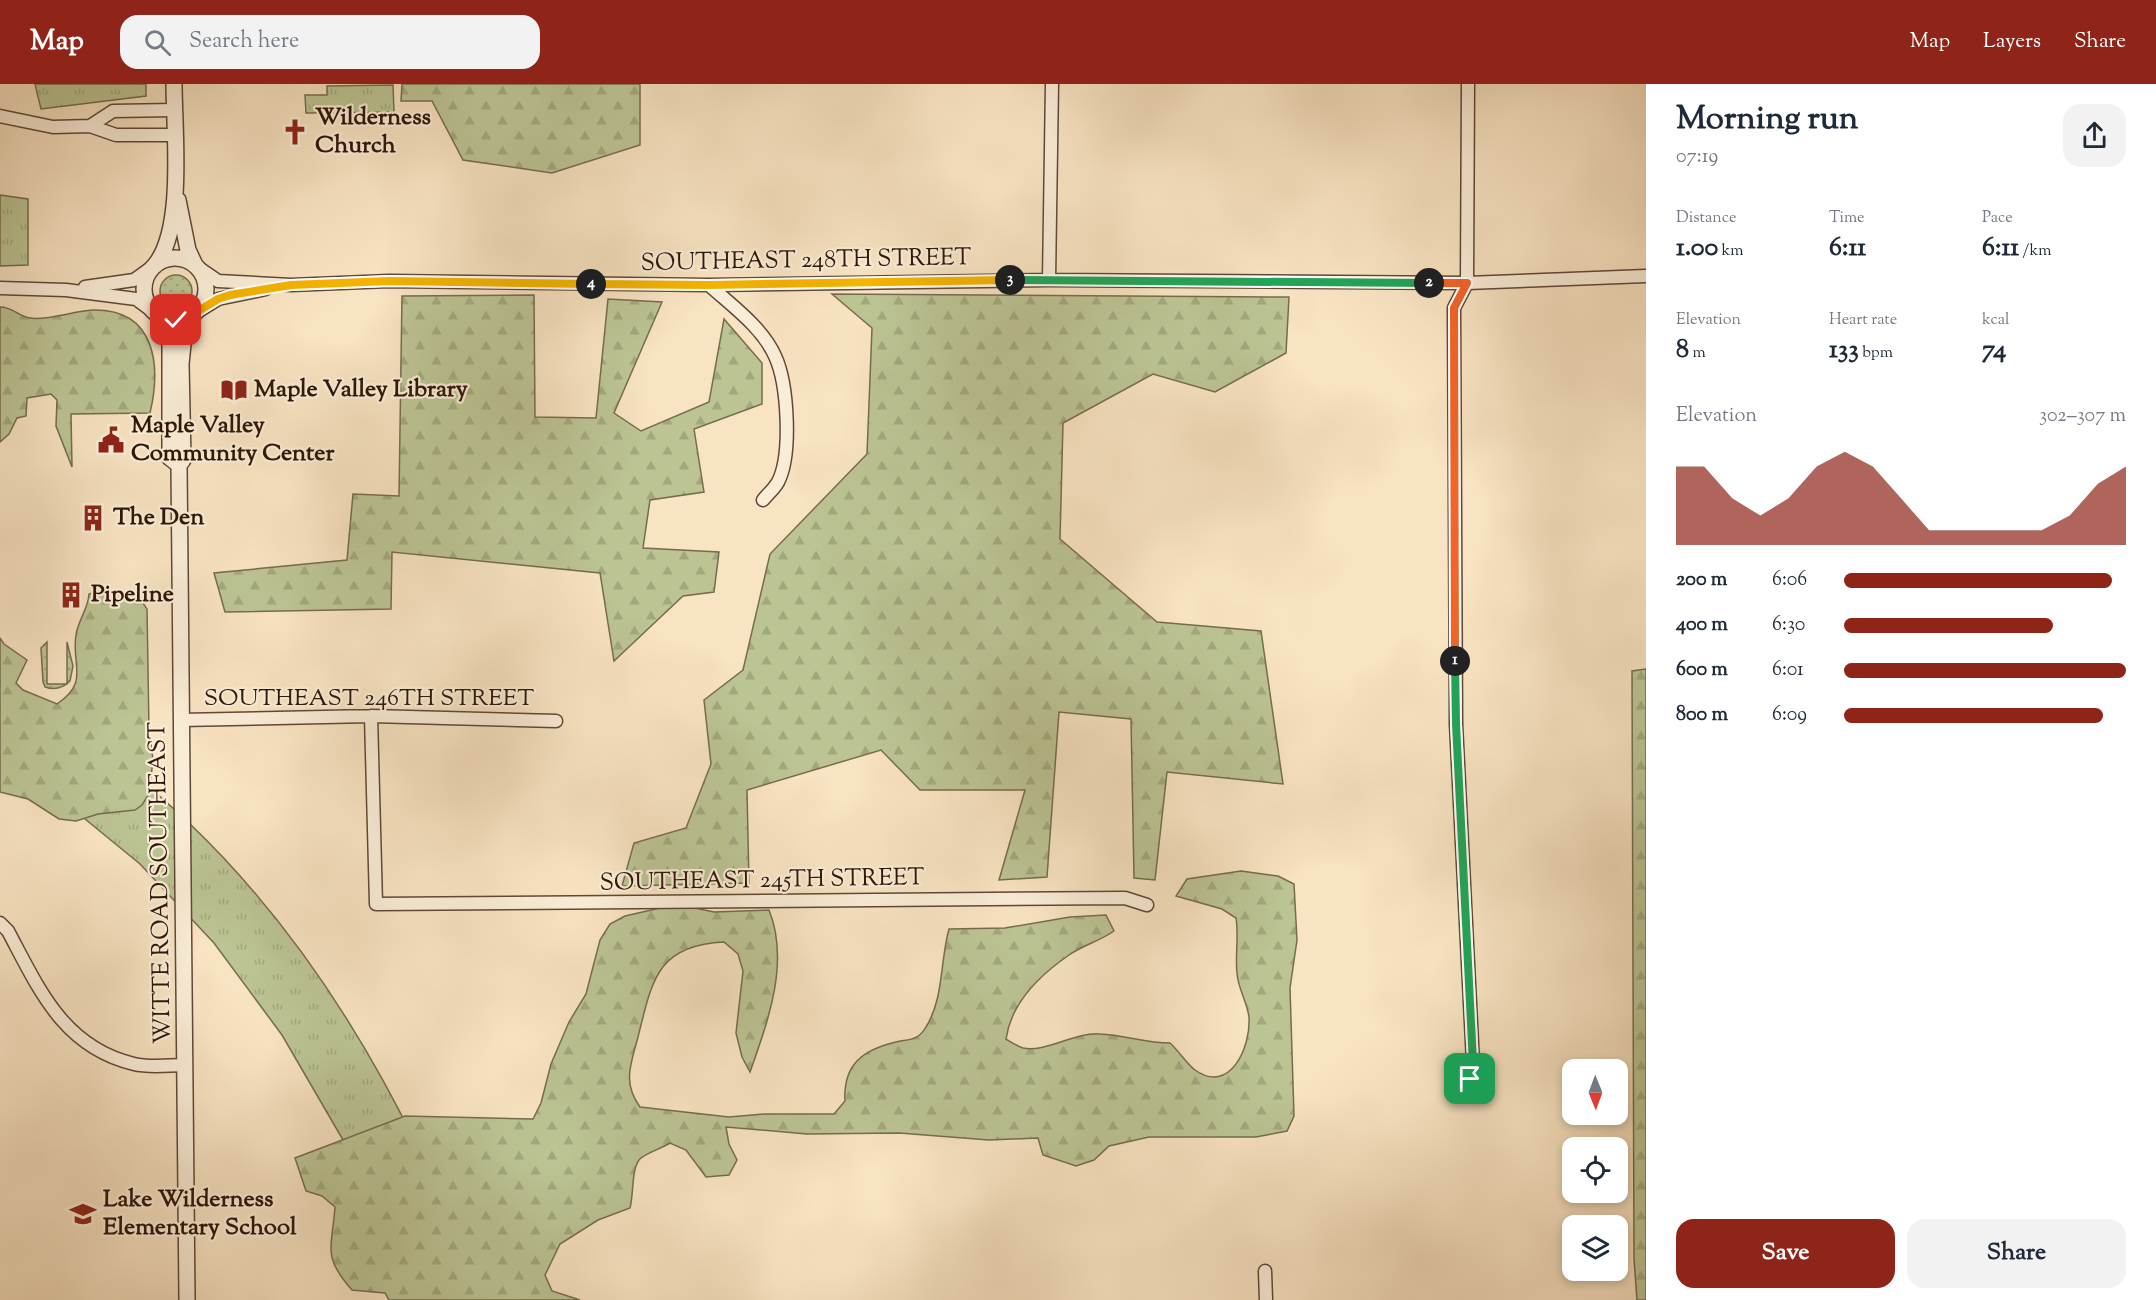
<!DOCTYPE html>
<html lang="en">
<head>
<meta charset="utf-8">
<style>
  body { margin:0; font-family:"Sorts Mill Goudy",serif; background:#f2f2f3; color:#1f2937; height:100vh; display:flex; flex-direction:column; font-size:22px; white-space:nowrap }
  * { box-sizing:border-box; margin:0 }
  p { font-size:20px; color:#747a83 }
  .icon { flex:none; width:33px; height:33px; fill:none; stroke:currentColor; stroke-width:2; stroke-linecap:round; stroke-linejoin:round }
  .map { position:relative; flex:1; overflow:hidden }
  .drawer { display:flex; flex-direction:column; background:#fff; width:510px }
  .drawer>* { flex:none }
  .needle { width:39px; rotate:179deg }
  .buttons { position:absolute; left:1562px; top:975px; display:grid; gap:12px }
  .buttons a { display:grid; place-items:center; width:66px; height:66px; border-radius:12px; background:#fff; box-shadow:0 3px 9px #0003; font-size:30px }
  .pin { position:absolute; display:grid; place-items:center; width:51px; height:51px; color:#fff; margin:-26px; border-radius:12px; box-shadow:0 3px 9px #0006 }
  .km { position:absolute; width:30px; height:30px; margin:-15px; border-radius:50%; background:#222; color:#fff; font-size:16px; line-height:30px; text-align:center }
  .round { display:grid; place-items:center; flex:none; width:63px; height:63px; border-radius:18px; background:#f2f2f3 }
  .summary { display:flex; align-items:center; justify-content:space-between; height:102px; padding:0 30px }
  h1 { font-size:33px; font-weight:700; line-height:45px }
  .metrics { display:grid; grid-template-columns:repeat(3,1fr); gap:9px; height:102px; padding:6px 30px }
  .metrics div { display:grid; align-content:center }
  .metrics b { font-size:26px; font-weight:700 }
  .metrics small { font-size:16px; font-weight:400 }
  .metrics p { font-size:16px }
  .chart { height:168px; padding:12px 30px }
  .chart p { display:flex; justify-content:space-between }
  .chart svg { width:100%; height:108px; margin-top:6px; fill:#8f2418; opacity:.7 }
  .cta { display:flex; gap:12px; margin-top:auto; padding:12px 30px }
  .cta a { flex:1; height:69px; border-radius:18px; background:#8f2418; color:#fff; font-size:24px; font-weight:700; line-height:69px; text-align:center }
  .cta a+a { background:#f2f2f3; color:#1f2937 }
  ul { padding:0 30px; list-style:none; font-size:20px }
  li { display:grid; grid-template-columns:96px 72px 1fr; align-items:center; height:45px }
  li i { height:15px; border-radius:8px; background:#8f2418 }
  header { display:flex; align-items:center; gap:36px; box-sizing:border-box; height:84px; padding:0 30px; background:#8f2418; color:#fff }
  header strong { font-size:28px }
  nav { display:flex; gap:33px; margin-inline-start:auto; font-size:21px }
  .search { width:420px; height:54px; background:#f2f2f3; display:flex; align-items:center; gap:15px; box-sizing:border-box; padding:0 21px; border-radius:18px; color:#747a83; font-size:22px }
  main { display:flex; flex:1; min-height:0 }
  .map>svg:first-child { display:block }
  .grass { fill:url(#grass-tufts); stroke:#756c4e; stroke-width:1.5 }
  .forest { fill:url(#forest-firs); stroke:#756c4e; stroke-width:1.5 }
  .garden { fill:url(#garden-dots); stroke:#756c4e; stroke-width:1.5 }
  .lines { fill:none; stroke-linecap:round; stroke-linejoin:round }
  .minor-casing { stroke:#604836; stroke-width:15 }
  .tertiary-casing { stroke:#604836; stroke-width:18 }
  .minor { stroke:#faedd7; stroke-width:12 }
  .tertiary { stroke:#faedd7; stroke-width:15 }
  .split-1-casing { stroke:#fff; stroke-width:12 }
  .split-2-casing { stroke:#fff; stroke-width:12 }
  .split-3-casing { stroke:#fff; stroke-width:12 }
  .split-4-casing { stroke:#fff; stroke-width:12 }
  .split-5-casing { stroke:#fff; stroke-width:12 }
  .split-1 { stroke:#22a559; stroke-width:8 }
  .split-2 { stroke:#f0652b; stroke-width:8 }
  .split-3 { stroke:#22a559; stroke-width:8 }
  .split-4 { stroke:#f5b400; stroke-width:8 }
  .split-5 { stroke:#f5b400; stroke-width:8 }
  .labels { text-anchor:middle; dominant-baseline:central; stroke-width:4.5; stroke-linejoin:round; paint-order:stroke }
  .poi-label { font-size:24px; font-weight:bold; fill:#2e1507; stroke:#faedd7; text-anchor:start }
  .street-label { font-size:24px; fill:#2e1507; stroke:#faedd7 }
</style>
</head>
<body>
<header>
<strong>Map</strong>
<div class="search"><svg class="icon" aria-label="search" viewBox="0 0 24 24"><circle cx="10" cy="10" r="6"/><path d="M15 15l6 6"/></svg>Search here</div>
<nav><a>Map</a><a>Layers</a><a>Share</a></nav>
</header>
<main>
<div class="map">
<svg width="1646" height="1216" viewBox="0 0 1646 1216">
  <defs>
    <pattern id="grass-tufts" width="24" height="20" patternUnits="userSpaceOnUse" patternTransform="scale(1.5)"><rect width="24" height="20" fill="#bcc494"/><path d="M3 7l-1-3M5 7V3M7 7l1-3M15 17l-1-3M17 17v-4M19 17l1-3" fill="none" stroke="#a2a87e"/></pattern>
    <pattern id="forest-firs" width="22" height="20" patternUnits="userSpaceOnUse" patternTransform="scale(1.5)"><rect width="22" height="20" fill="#bcc494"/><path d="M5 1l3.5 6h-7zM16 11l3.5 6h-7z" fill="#a2a87e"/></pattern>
    <pattern id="garden-dots" width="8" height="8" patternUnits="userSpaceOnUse" patternTransform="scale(1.5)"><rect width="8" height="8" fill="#bcc494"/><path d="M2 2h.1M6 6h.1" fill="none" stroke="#a2a87e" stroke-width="1.8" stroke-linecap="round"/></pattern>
  </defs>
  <rect width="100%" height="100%" fill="#f8e3c2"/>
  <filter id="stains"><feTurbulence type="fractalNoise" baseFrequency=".00333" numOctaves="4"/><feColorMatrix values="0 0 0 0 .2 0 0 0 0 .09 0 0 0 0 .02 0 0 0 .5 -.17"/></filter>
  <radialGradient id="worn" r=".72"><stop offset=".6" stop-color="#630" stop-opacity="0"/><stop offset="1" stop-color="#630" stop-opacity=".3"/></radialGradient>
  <path class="grass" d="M 35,0 L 146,0 L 146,12 L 41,25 Z
    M 393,1 L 394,28 L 306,29 L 305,11 L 327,11 L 327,2 Z
    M 0,111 L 28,115 L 28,181 L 0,182 Z
    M 0,601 C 37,625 76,646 111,673 C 245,773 344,912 417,1062 L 343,1056 L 282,951 L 214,859 L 140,780 L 68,721 Z"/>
  <path class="forest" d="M 402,0 L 640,0 L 640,61 L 552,89 L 463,76 L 432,17 L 401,17 Z
    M 832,210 L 1289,213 L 1286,269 L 1215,308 L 1153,290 L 1063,339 L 1060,455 L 1157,538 L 1261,547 L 1283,700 L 1167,688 L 1155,796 L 1134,794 L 1131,635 L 1059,628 L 1047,793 L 999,796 L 1025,706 L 920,706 L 881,666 L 747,706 L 749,799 L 622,802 L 634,759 L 686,744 L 711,680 L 704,616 L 743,586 L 770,470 L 867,370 L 872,244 Z
    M 534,211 L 535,333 L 596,334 L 608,215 L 662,218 L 614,329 L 641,347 L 709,318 L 724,235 L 762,279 L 762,320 L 694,345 L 704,408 L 650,416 L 643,464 L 719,468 L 714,508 L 683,512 L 614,577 L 600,489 L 392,468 L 391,525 L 225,528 L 214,489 L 347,476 L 353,410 L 399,412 L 402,212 Z
    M 0,223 C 13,223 18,232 30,234 C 48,237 76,226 95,226 C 156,226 161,282 150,329 L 71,330 L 72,383 L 56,342 L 57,316 L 51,310 L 27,314 L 26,332 L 17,334 L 9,350 L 0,358 Z
    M 98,507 C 116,508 138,507 147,525 L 149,645 L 153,676 L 149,710 L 142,721 L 135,726 L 98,730 L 76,737 L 59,735 L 28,715 L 0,708 L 0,554 L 4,560 L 27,576 L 16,599 L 23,606 L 57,620 C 90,598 71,581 76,551 C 78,536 88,526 89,510 Z
    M 1646,585 L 1646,1216 L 1637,1216 L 1634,1175 L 1632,587 Z
    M 1241,787 L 1278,792 L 1294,800 L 1297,856 L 1290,904 L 1294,1032 L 1287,1047 L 1256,1053 L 1149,1053 L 1109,1062 L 1094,1076 L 1076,1082 L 1043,1071 L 1038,1054 L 989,1056 L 899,1049 L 807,1050 L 726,1043 L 729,1060 L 737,1076 L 729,1091 L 706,1093 L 686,1066 L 670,1059 C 662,1064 647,1069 641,1074 C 631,1082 634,1110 630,1124 L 598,1136 L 560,1160 L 545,1191 L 552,1207 L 580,1216 L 389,1216 L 385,1209 L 352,1206 C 322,1172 332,1165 335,1123 L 322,1112 L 306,1107 L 295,1074 L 405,1032 L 533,1035 L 541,1019 L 551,980 L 569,938 L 586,910 L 600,856 L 610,840 L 625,832 L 660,824 L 695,824 L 714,828 L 769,826 C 790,878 768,937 750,988 L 742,973 L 736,949 L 743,887 L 738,870 L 724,858 C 656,861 652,898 638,953 C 631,980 622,998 640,1023 L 729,1033 L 764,1030 L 834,1030 L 845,1017 C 843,981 862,966 896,958 C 909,955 918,957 926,943 C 944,914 940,877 949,845 L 1005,844 L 1070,833 L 1106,831 L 1114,847 C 1100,857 1083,861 1069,871 C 1040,891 1011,919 1006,955 C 1011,958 1017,962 1023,964 C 1045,969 1075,948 1100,950 C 1124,951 1146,959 1170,959 C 1178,966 1187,980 1195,986 C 1230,1011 1251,963 1249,933 C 1247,917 1238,905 1237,889 C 1235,871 1239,853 1236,834 L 1222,825 L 1176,812 L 1187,795 Z"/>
  <path class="garden" d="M160 207a16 16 0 1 1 32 0a16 16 0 1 1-32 0Z
    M 47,558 L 47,600 L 67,600 L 67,558 L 73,582 L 70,597 C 63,604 54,606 45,603 L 43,598 L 41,564 Z"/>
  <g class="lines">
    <g class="minor-casing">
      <path id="minor" d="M 174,26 L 113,27 L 90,42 L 116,51 L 175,51
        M 0,32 L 53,43 L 90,42
        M 196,182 L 218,197 L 291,201 L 389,197 L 709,201 L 1049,196 L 1467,199 L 1646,192
        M 1049,196 L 1052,0
        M 709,201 C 732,222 762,243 775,272 C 788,300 792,371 778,398 C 774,405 768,410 763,416
        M 85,203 L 134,196 L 152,183
        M 0,204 L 66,206 L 136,215 L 155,229
        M 197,228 L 218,215 L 266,205
        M 371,632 L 376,820 L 1125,814 L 1147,821
        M 181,636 L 371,632 L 556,637
        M 0,839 L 8,847 C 39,905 63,963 134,980 C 150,984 169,981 185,981
        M 1462,1011 L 1473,979 L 1456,640 L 1454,224 L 1467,199 L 1468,0
        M 1265,1187 L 1266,1216"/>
    </g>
    <g class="tertiary-casing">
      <path id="tertiary" d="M 178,116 L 188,166 L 195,181
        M144 205a31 31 0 1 1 62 0a31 31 0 1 1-62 0Z
        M 155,181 C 185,145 174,47 174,0
        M 157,230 L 170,260 L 170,374 L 179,381
        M 187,1216 L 179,381 L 183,376 L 181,280 L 183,260 L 194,229"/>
    </g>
    <use href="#minor" class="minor"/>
    <use href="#tertiary" class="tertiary"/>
  </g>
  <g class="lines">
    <g class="split-1-casing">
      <path id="split-1" d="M 1455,577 L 1456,640 L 1473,979 L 1470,995"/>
    </g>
    <g class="split-2-casing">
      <path id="split-2" d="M 1429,199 L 1467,199 L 1454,224 L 1455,577"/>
    </g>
    <g class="split-3-casing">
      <path id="split-3" d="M 1010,196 L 1429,199"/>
    </g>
    <g class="split-4-casing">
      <path id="split-4" d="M 591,200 L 709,201 L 1010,196"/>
    </g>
    <g class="split-5-casing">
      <path id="split-5" d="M 176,236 L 190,232 L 218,215 L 230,211 L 291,201 L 389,197 L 591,200"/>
    </g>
    <use href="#split-1" class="split-1"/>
    <use href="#split-2" class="split-2"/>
    <use href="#split-3" class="split-3"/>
    <use href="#split-4" class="split-4"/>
    <use href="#split-5" class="split-5"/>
  </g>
  <defs>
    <g id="church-bare" transform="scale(2.07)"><path d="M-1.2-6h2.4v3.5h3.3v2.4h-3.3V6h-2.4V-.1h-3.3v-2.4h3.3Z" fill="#8f2418" stroke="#faedd7" stroke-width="2.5" paint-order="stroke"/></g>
    <g id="library-bare" transform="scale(2.07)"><path d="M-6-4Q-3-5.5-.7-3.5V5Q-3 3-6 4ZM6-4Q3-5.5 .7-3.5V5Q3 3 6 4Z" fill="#8f2418" stroke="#faedd7" stroke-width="2.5" paint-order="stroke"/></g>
    <g id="civic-bare" transform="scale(2.07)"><path d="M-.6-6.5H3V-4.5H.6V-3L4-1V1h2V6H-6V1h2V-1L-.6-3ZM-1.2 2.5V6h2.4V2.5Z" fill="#8f2418" stroke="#faedd7" stroke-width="2.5" paint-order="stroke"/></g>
    <g id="building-bare" transform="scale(2.07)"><path d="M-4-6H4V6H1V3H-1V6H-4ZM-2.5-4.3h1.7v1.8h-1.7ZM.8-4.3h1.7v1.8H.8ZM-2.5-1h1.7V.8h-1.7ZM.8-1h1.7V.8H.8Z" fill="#8f2418" stroke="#faedd7" stroke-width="2.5" paint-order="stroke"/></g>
    <g id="school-bare" transform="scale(2.07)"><path d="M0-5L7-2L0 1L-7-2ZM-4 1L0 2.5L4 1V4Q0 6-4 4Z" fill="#8f2418" stroke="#faedd7" stroke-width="2.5" paint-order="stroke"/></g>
  </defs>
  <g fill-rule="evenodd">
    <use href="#church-bare" x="295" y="48"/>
    <use href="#library-bare" x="234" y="306"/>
    <use href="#civic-bare" x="111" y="356"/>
    <use href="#building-bare" x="93" y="434"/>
    <use href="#building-bare" x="71" y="511"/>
    <use href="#school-bare" x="83" y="1130"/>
  </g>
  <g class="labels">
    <g class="poi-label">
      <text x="315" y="34">Wilderness<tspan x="315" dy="28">Church</tspan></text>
      <text x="254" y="306">Maple Valley Library</text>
      <text x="131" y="342">Maple Valley<tspan x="131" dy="28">Community Center</tspan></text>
      <text x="113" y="434">The Den</text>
      <text x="91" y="511">Pipeline</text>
      <text x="103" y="1116">Lake Wilderness<tspan x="103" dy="28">Elementary School</tspan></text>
    </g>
    <g class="street-label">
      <text transform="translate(806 177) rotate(-1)">SOUTHEAST 248TH STREET</text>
      <text x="369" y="615">SOUTHEAST 246TH STREET</text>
      <text transform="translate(762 797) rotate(-1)">SOUTHEAST 245TH STREET</text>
      <text transform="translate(161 799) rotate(-91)">WITTE ROAD SOUTHEAST</text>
    </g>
  </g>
  <rect width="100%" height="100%" filter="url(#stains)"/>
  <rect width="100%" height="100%" fill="url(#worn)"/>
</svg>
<div class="buttons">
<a><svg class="needle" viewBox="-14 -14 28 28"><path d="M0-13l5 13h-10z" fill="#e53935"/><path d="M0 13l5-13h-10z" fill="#747a83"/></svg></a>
<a><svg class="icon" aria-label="locate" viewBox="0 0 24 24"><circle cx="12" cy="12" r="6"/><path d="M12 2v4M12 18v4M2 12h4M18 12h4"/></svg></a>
<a><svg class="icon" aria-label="layers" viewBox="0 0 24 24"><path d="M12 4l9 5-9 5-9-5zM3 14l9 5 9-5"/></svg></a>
</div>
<div class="pin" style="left:1470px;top:995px;background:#1e9e55"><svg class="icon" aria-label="arrive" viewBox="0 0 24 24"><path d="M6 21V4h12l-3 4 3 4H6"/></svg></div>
<div class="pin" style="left:176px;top:236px;background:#d93025"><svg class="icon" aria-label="check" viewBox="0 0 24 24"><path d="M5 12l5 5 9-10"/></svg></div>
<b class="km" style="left:1455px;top:577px">1</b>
<b class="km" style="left:1429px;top:199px">2</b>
<b class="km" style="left:1010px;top:196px">3</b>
<b class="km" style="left:591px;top:200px">4</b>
</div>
<section class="drawer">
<div class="summary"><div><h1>Morning run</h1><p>07:19</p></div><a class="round"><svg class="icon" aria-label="share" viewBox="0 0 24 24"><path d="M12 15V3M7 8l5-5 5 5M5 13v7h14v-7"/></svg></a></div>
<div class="metrics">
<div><p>Distance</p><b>1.00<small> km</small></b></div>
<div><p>Time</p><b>6:11</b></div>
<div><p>Pace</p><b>6:11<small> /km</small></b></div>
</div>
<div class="metrics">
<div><p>Elevation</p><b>8<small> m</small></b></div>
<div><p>Heart rate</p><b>133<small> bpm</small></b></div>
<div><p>kcal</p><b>74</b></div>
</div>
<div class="chart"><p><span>Elevation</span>302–307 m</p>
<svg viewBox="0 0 160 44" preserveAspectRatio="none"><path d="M0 44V12L10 12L20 25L30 32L40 25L50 12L60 6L70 12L80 25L90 38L100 38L110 38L120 38L130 38L140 32L150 19L160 12V44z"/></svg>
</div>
<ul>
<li><b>200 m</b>6:06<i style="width:95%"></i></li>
<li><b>400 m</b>6:30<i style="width:74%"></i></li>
<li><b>600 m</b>6:01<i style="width:100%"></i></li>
<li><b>800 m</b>6:09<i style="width:92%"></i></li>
</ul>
<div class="cta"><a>Save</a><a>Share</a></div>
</section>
</main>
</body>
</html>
